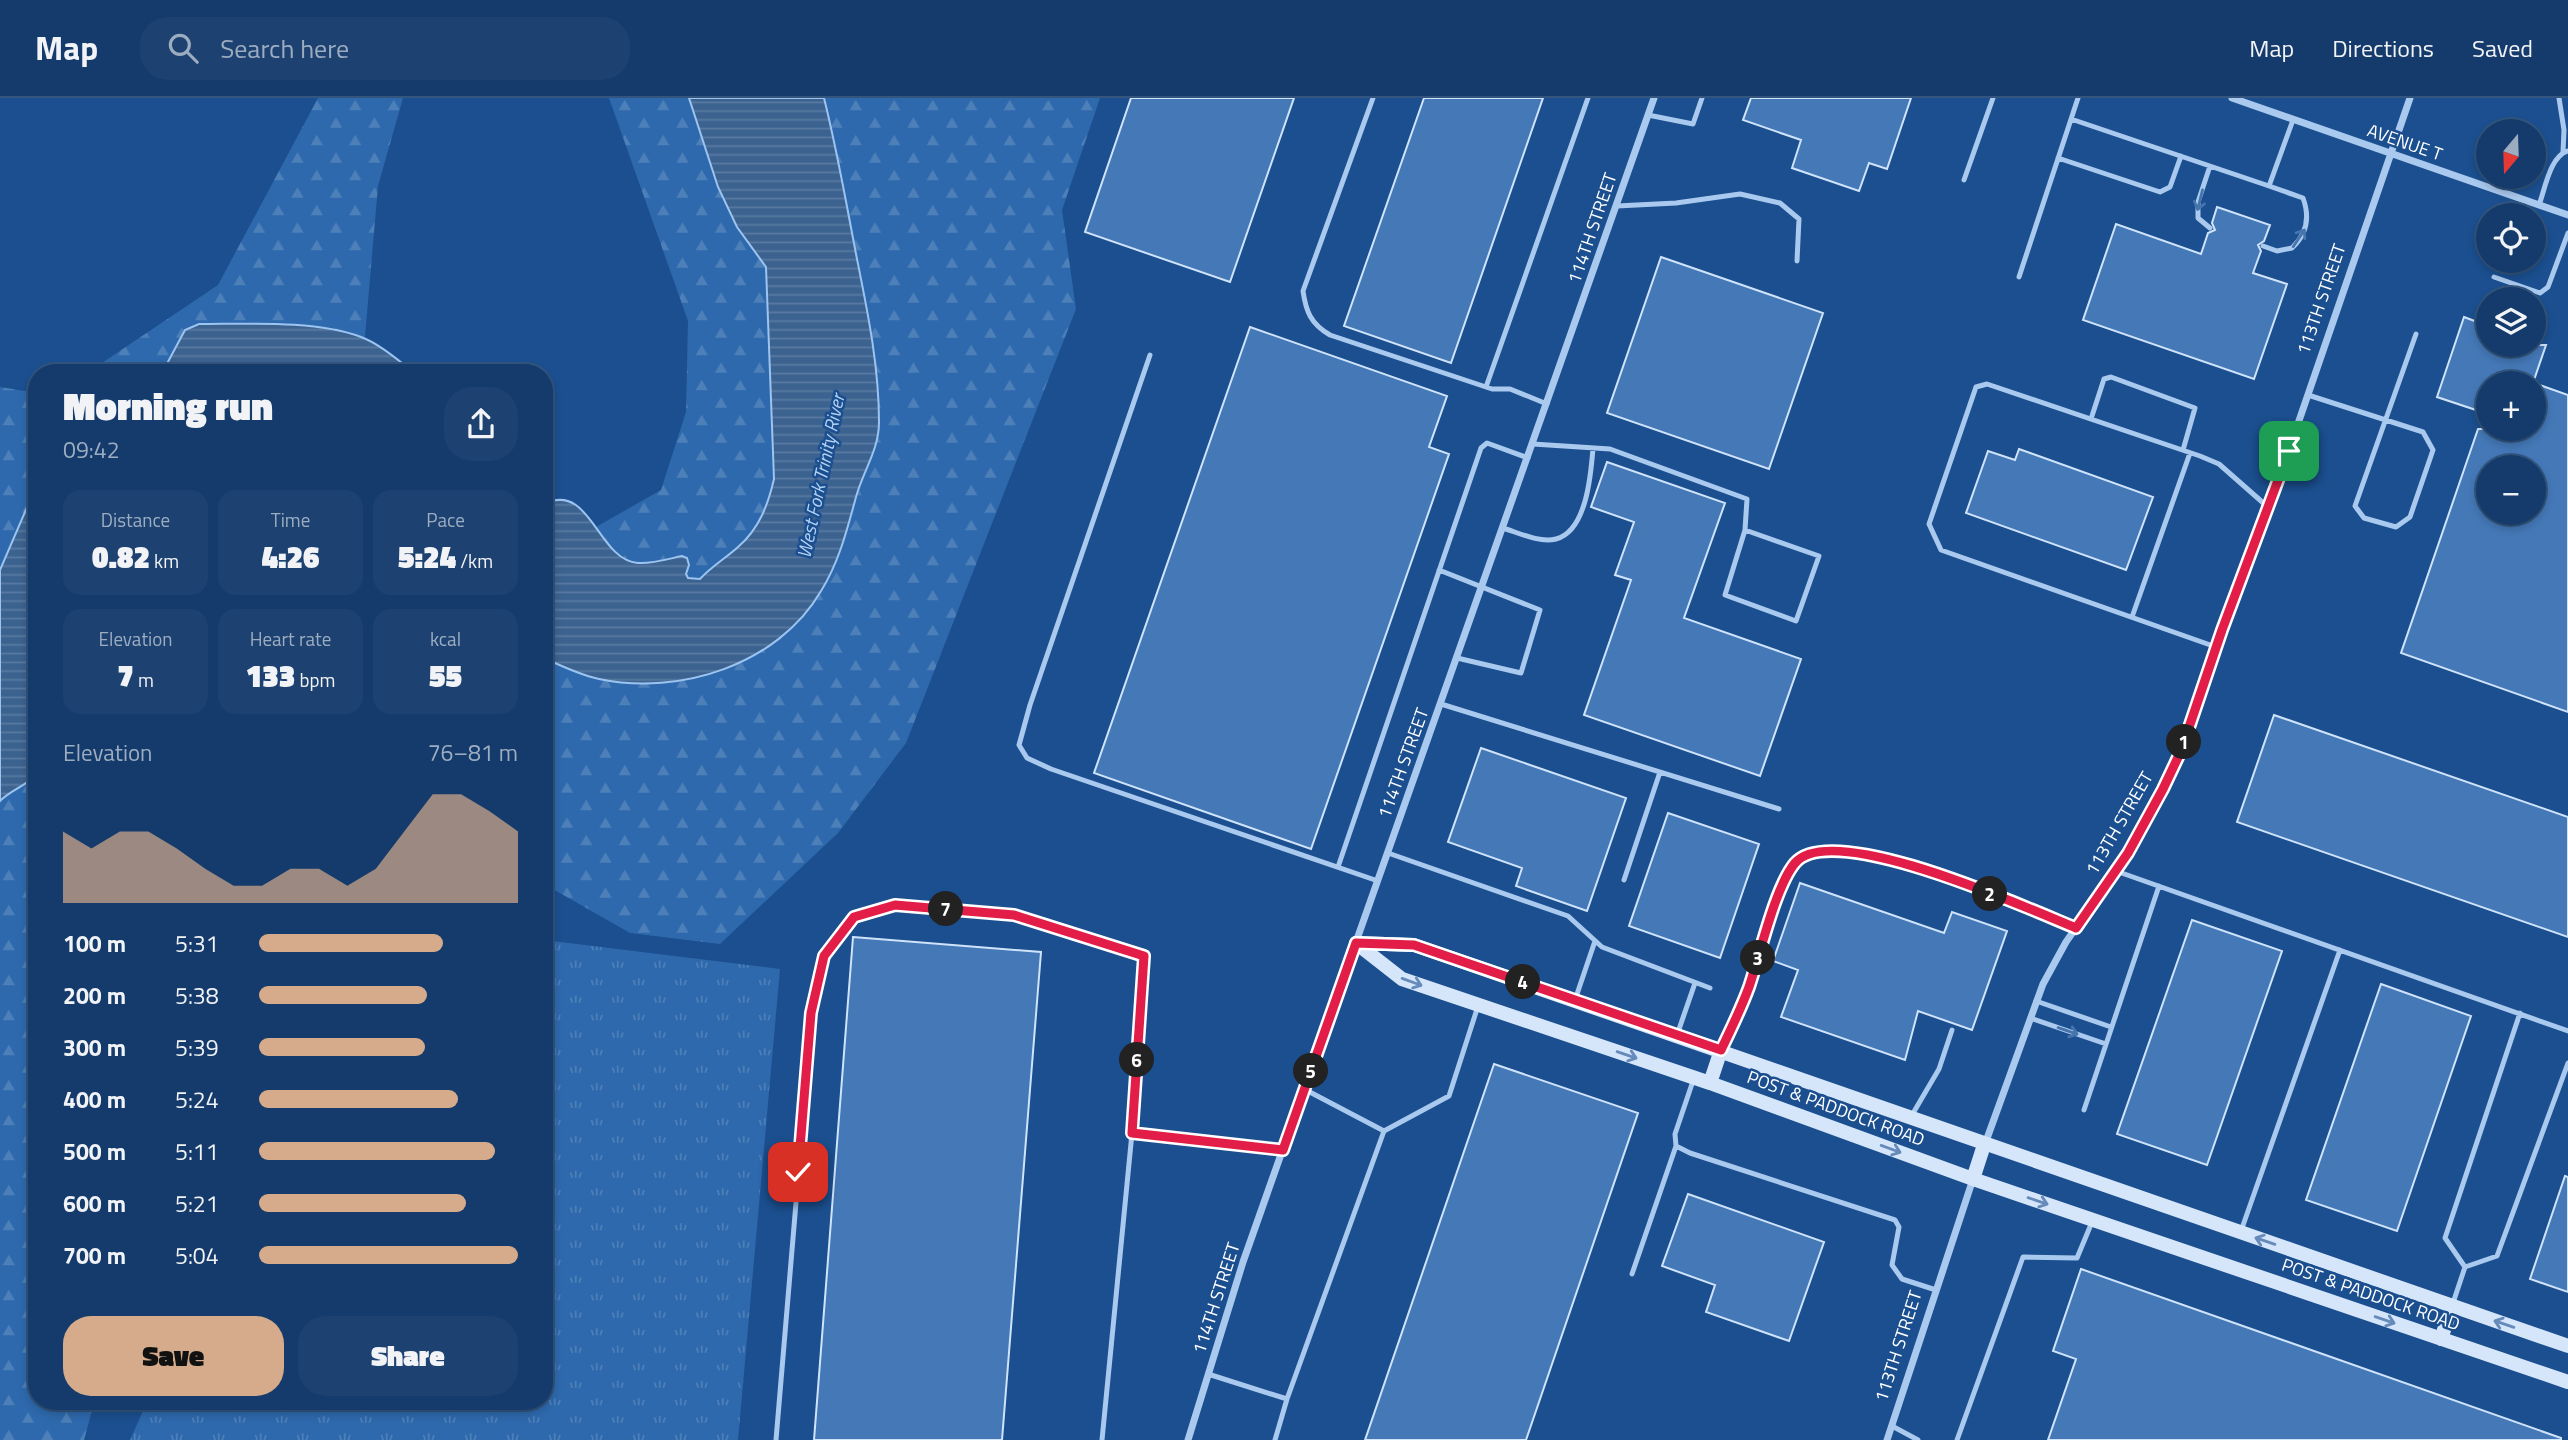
<!DOCTYPE html>
<html lang="en">
<head>
<meta charset="utf-8">
<style>
  body { margin:0; font-family:"Titillium Web",sans-serif; background:#1d4271; color:#f1f3f6; height:100vh; display:flex; flex-direction:column; font-size:26px; white-space:nowrap }
  * { box-sizing:border-box; margin:0 }
  p { font-size:23px; color:#9dadc1 }
  .icon { flex:none; width:38px; height:38px; fill:none; stroke:currentColor; stroke-width:2; stroke-linecap:round; stroke-linejoin:round }
  .map { position:relative; flex:1; overflow:hidden }
  .drawer { position:absolute; left:28px; top:266px; width:525px; height:1046px; display:flex; flex-direction:column; background:#143b6b; border-radius:28px; box-shadow:0 4px 10px #0003,0 0 0 2px #33557e }
  .drawer>* { flex:none }
  .needle { width:46px; rotate:199deg }
  .controls { position:absolute; left:2476px; top:21px; display:grid; gap:14px }
  .controls a { display:grid; place-items:center; width:70px; height:70px; border-radius:50%; background:#143b6b; box-shadow:0 4px 10px #0003,0 0 0 2px #33557e; font-size:35px }
  .pin { position:absolute; display:grid; place-items:center; width:60px; height:60px; color:#fff; margin:-30px; border-radius:14px; box-shadow:0 4px 10px #0006 }
  .km { position:absolute; width:35px; height:35px; margin:-18px; border-radius:50%; background:#222; color:#fff; font-size:19px; line-height:35px; text-align:center }
  .round { display:grid; place-items:center; flex:none; width:74px; height:74px; border-radius:28px; background:#1d4271 }
  .overview { display:flex; align-items:center; justify-content:space-between; height:119px; padding:0 35px }
  h1 { font-size:38px; font-weight:800; line-height:52px }
  .metrics { display:grid; grid-template-columns:repeat(3,1fr); gap:10px; height:119px; padding:7px 35px }
  .metrics div { display:grid; align-content:center; border-radius:18px; background:#1d4271; text-align:center }
  .metrics b { font-size:30px; font-weight:800 }
  .metrics small { font-size:19px; font-weight:400 }
  .metrics p { font-size:19px }
  .chart { height:196px; padding:14px 35px }
  .chart p { display:flex; justify-content:space-between }
  .chart svg { width:100%; height:126px; margin-top:7px; fill:#d6ab8b; opacity:.7 }
  .cta { display:flex; gap:14px; margin-top:auto; padding:14px 35px }
  .cta a { flex:1; height:80px; border-radius:28px; background:#d6ab8b; color:#111; font-size:28px; font-weight:800; line-height:80px; text-align:center }
  .cta a+a { background:#1d4271; color:#f1f3f6 }
  ul { padding:0 35px; list-style:none; font-size:23px }
  li { display:grid; grid-template-columns:112px 84px 1fr; align-items:center; height:52px }
  li i { height:18px; border-radius:9px; background:#d6ab8b }
  header { display:flex; align-items:center; gap:42px; box-sizing:border-box; height:98px; padding:0 35px; background:#143b6b; border-bottom:2px solid #33557e }
  header strong { font-size:33px }
  nav { display:flex; gap:38px; margin-inline-start:auto; font-size:24px }
  .search { width:490px; height:63px; background:#1d4271; display:flex; align-items:center; gap:18px; box-sizing:border-box; padding:0 24px; border-radius:28px; color:#9dadc1; font-size:26px }
  .map>svg:first-child { display:block }
  .grass { fill:url(#grass-tufts) }
  .forest { fill:url(#forest-firs) }
  .water { fill:url(#water-rules); stroke:#9cc4f0; stroke-width:2 }
  .building { fill:#4478b7; stroke:#cfe3fa; stroke-width:2; fill-rule:evenodd }
  .lines { fill:none; stroke-linecap:round; stroke-linejoin:round }
  .lane { stroke:#a9c9ee; stroke-width:5 }
  .street { stroke:#a9c9ee; stroke-width:7 }
  .secondary { stroke:#d6e6fa; stroke-width:14 }
  .oneway { stroke:#4674ac }
  .oneway2 { stroke:#668bba }
  .route-casing { stroke:#fff; stroke-width:14 }
  .route { stroke:#e11d48; stroke-width:9 }
  .labels { text-anchor:middle; dominant-baseline:central; stroke-width:5; stroke-linejoin:round; paint-order:stroke }
  .street-label { font-size:18px; fill:#fff; stroke:#1b4f8f }
  .water-label { font-size:19px; font-style:italic; fill:#b5d3f5; stroke:#1b4f8f }
</style>
</head>
<body>
<header>
<strong>Map</strong>
<div class="search"><svg class="icon" aria-label="search" viewBox="0 0 24 24"><circle cx="10" cy="10" r="6"/><path d="M15 15l6 6"/></svg>Search here</div>
<nav><a>Map</a><a>Directions</a><a>Saved</a></nav>
</header>
<div class="map">
<svg width="2568" height="1342" viewBox="0 0 2568 1342">
  <defs>
    <pattern id="grass-tufts" width="24" height="20" patternUnits="userSpaceOnUse" patternTransform="scale(1.75)"><rect width="24" height="20" fill="#2e69ad"/><path d="M3 7l-1-3M5 7V3M7 7l1-3M15 17l-1-3M17 17v-4M19 17l1-3" fill="none" stroke="#4d80b9"/></pattern>
    <pattern id="forest-firs" width="22" height="20" patternUnits="userSpaceOnUse" patternTransform="scale(1.75)"><rect width="22" height="20" fill="#2e69ad"/><path d="M5 1l3.5 6h-7zM16 11l3.5 6h-7z" fill="#4d80b9"/></pattern>
    <pattern id="water-rules" width="6" height="5" patternUnits="userSpaceOnUse" patternTransform="scale(1.75)"><rect width="6" height="5" fill="#3c6290"/><path d="M0 2.5h6" fill="none" stroke="#597aa1"/></pattern>
  </defs>
  <rect width="100%" height="100%" fill="#1b4f8f"/>
  <path class="grass" d="M 544,842 L 780,871 L 738,1342 L 130,1342 L 147,1304 L 544,1304 Z"/>
  <path class="forest" d="M 318,0 L 403,0 L 378,88 L 364,250 L 390,275 L 87,275 L 218,187 Z
    M 609,0 L 1100,0 L 1062,112 L 1076,211 L 906,645 L 838,735 L 720,846 L 630,835 L 544,786 L 544,397 L 596,429 L 661,392 L 686,314 L 688,223 Z
    M 0,289 L 37,295 L 37,1304 L 99,1304 L 91,1316 L 84,1342 L 0,1342 Z"/>
  <path class="water" d="M 689,0 L 824,0 C 837,52 846,104 856,156 C 867,211 879,267 879,324 C 879,352 863,373 856,399 C 847,432 839,464 821,493 C 778,567 679,598 599,581 C 580,577 561,568 544,560 L 544,406 C 591,383 597,462 638,465 C 652,466 668,461 682,458 L 687,460 L 689,467 L 686,476 L 688,480 L 700,481 C 712,468 726,460 738,449 C 759,431 768,407 774,381 L 766,169 L 737,129 L 718,89 Z
    M 199,226 C 247,226 316,222 361,239 C 380,246 399,263 415,275 L 162,275 L 185,232 Z
    M 37,393 L 37,676 C 26,688 11,692 0,703 L 0,472 L 31,400 Z"/>
  <path class="building" d="M 1131,0 L 1294,0 L 1230,184 L 1085,134 Z
    M 1424,0 L 1543,0 L 1451,265 L 1344,228 Z
    M 1751,0 L 1911,0 L 1887,71 L 1869,65 L 1859,93 L 1792,70 L 1801,42 L 1743,22 Z
    M 2217,109 L 2270,127 L 2264,143 L 2258,147 L 2261,153 L 2253,175 L 2287,186 L 2254,281 L 2083,222 L 2116,126 L 2201,156 L 2208,135 L 2215,132 L 2212,125 Z
    M 1661,159 L 1823,215 L 1769,371 L 1607,315 Z
    M 2464,219 L 2488,228 L 2488,247 L 2546,247 L 2533,285 L 2488,285 L 2488,316 L 2437,299 Z
    M 1250,229 L 1447,298 L 1429,349 L 1449,356 L 1311,751 L 1094,675 Z
    M 2534,285 L 2568,297 L 2568,614 L 2401,555 L 2478,331 L 2534,331 ZM 2488,369 L 2534,369 L 2534,415 L 2488,415 Z
    M 2019,351 L 2153,399 L 2126,472 L 1966,415 L 1988,353 L 2015,362 Z
    M 1607,364 L 1725,405 L 1684,520 L 1801,561 L 1760,678 L 1584,617 L 1631,482 L 1615,477 L 1634,424 L 1591,409 Z
    M 2274,617 L 2568,719 L 2568,839 L 2237,724 Z
    M 1481,650 L 1626,700 L 1587,813 L 1516,788 L 1522,770 L 1448,744 Z
    M 1668,715 L 1759,746 L 1720,860 L 1629,828 Z
    M 1800,785 L 1944,835 L 1952,814 L 2007,833 L 1972,932 L 1918,913 L 1905,962 L 1781,919 L 1798,872 L 1773,863 Z
    M 2192,822 L 2282,853 L 2207,1067 L 2117,1036 Z
    M 853,839 L 1041,854 L 1002,1342 L 814,1342 Z
    M 2381,886 L 2471,918 L 2397,1133 L 2306,1102 Z
    M 1494,966 L 1638,1015 L 1526,1342 L 1365,1342 Z
    M 2565,1078 L 2568,1079 L 2568,1194 L 2530,1181 Z
    M 1688,1096 L 1824,1144 L 1789,1243 L 1706,1214 L 1715,1187 L 1662,1168 Z
    M 2081,1171 L 2561,1340 L 2561,1342 L 2048,1342 L 2076,1261 L 2053,1253 Z"/>
  <g class="lines">
    <path class="lane" d="M 1373,0 L 1303,193 C 1306,214 1311,226 1330,237 L 1492,291 L 1510,291 L 1547,306
      M 2559,0 L 2564,32 L 2563,54
      M 1648,17 L 1693,26 L 1702,0
      M 2071,21 L 2269,88 L 2293,22
      M 2058,60 L 2160,94 L 2170,89 L 2181,58
      M 2210,68 L 2198,104 L 2198,120 L 2210,130
      M 1964,82 L 1993,0
      M 2539,107 C 2545,91 2550,58 2568,53
      M 1617,108 L 1676,105 L 1740,96 L 1780,105 L 1799,121 L 1797,163
      M 2263,148 L 2277,153 L 2292,150 C 2307,136 2310,119 2303,100 L 2269,88
      M 2019,179 L 2078,0
      M 2494,179 L 2540,195 L 2548,189 L 2568,135
      M 1150,257 L 1030,607 L 1019,647 L 1027,660 L 1051,671 L 1378,783
      M 1486,289 L 1588,0
      M 2308,297 L 2423,334 L 2433,352 L 2410,419 L 2396,429 L 2364,420 L 2355,408 L 2416,236
      M 2091,321 L 2104,281 L 2111,279 L 2195,310 L 2183,352
      M 1533,346 L 1610,351 L 1747,401 L 1745,432 L 1725,497 L 1796,523 L 1819,458 L 1745,432
      M 1503,430 C 1519,435 1539,445 1556,441 C 1587,433 1591,375 1593,350
      M 1439,472 L 1540,512 L 1521,575 L 1457,560
      M 2132,519 L 2190,355
      M 2216,549 L 1941,452 L 1929,426 L 1976,289 L 1987,286 L 2200,358 L 2219,366 L 2269,410
      M 1441,606 L 1779,711
      M 1388,755 L 1568,818 L 1602,849 L 1710,890
      M 1338,769 L 1481,350 L 1487,345 L 1528,360
      M 2116,773 L 2568,933
      M 1624,782 L 1660,674
      M 1575,902 L 1595,843
      M 2036,903 L 2111,929
      M 2030,920 L 2106,946
      M 1677,937 L 1695,885
      M 1722,949 C 1739,915 1751,881 1763,845 C 1772,819 1778,789 1794,766 C 1828,720 2030,812 2076,830
      M 1694,980 L 1675,1036 L 1676,1048 L 1690,1055 L 1895,1122 L 1899,1129 L 1892,1167 L 1902,1181 L 1936,1192
      M 2084,1012 L 2159,788
      M 1912,1017 L 1939,971 L 1952,932
      M 1384,1033 L 1449,998 L 1478,908
      M 2241,1133 L 2340,852
      M 2465,1169 L 2497,1158 L 2568,965
      M 1632,1176 L 1676,1048
      M 2453,1205 L 2465,1169 L 2445,1140 L 2520,915
      M 1208,1276 L 1287,1301 L 1275,1342
      M 1287,1301 L 1384,1033 L 1304,991
      M 1892,1328 L 1918,1342
      M 776,1342 L 812,915 L 824,857 L 854,819 L 895,807 L 1014,817 L 1144,858 L 1132,1035
      M 1102,1342 L 1132,1035 L 1283,1052
      M 1957,1342 L 2023,1159 L 2077,1160 L 2092,1124"/>
    <path class="street" d="M 2232,0 L 2568,117
      M 1985,1046 L 2043,886 L 2066,844 L 2128,755 L 2163,691 L 2181,654 L 2222,532 L 2269,410 L 2410,0
      M 1188,1342 L 1243,1164 L 1654,0
      M 1887,1342 L 1973,1081"/>
    <path class="secondary" d="M 1356,845 L 1402,881 L 1710,985 L 1973,1081 L 2568,1284
      M 1356,845 L 1414,847 L 2568,1248
      M 1710,985 L 1721,952
      M 1973,1081 L 1984,1047
      M 2441,1241 L 2452,1208"/>
  </g>
  <defs><path id="oneway-shaft" d="M-6 0H5M1.5-3L5.5 0L1.5 3" fill="none" stroke-width="1.6" stroke-linecap="round" stroke-linejoin="round" transform="scale(1.75)"/></defs>
  <g class="oneway">
    <use href="#oneway-shaft" transform="translate(2200 102) rotate(104)"/>
    <use href="#oneway-shaft" transform="translate(2299 140) rotate(-56)"/>
    <use href="#oneway-shaft" transform="translate(2068 933) rotate(19)"/>
  </g>
  <g class="oneway2">
    <use href="#oneway-shaft" transform="translate(1412 884) rotate(20)"/>
    <use href="#oneway-shaft" transform="translate(1627 957) rotate(19)"/>
    <use href="#oneway-shaft" transform="translate(1891 1051) rotate(20)"/>
    <use href="#oneway-shaft" transform="translate(2038 1103) rotate(19)"/>
    <use href="#oneway-shaft" transform="translate(2265 1143) rotate(-161)"/>
    <use href="#oneway-shaft" transform="translate(2385 1222) rotate(19)"/>
    <use href="#oneway-shaft" transform="translate(2504 1226) rotate(-161)"/>
  </g>
  <g class="lines">
    <g class="route-casing">
      <path id="route" d="M 798,1074 L 811,915 L 824,858 L 854,819 L 895,807 L 1014,817 L 1144,858 L 1132,1035 L 1283,1052 L 1356,845 L 1414,847 L 1721,952 C 1731,931 1741,911 1749,889 C 1760,857 1775,789 1795,765 C 1832,721 2029,811 2076,830 L 2128,755 L 2163,691 L 2181,653 L 2222,532 L 2289,353"/>
    </g>
    <use href="#route" class="route"/>
  </g>
  <g class="labels">
    <g class="street-label">
      <text transform="translate(2405 44) rotate(19)">AVENUE T</text>
      <text transform="translate(1592 130) rotate(-71)">114TH STREET</text>
      <text transform="translate(2321 201) rotate(-71)">113TH STREET</text>
      <text transform="translate(1403 665) rotate(-70)">114TH STREET</text>
      <text transform="translate(2119 725) rotate(-60)">113TH STREET</text>
      <text transform="translate(1836 1010) rotate(20)">POST &amp; PADDOCK ROAD</text>
      <text transform="translate(2371 1196) rotate(19)">POST &amp; PADDOCK ROAD</text>
      <text transform="translate(1216 1200) rotate(-72)">114TH STREET</text>
      <text transform="translate(1898 1248) rotate(-72)">113TH STREET</text>
    </g>
    <g class="water-label">
      <text transform="translate(820 378) rotate(-78)">West Fork Trinity River</text>
    </g>
  </g>
</svg>
<div class="controls">
<a><svg class="needle" viewBox="-14 -14 28 28"><path d="M0-13l5 13h-10z" fill="#e53935"/><path d="M0 13l5-13h-10z" fill="#9dadc1"/></svg></a>
<a><svg class="icon" aria-label="locate" viewBox="0 0 24 24"><circle cx="12" cy="12" r="6"/><path d="M12 2v4M12 18v4M2 12h4M18 12h4"/></svg></a>
<a><svg class="icon" aria-label="layers" viewBox="0 0 24 24"><path d="M12 4l9 5-9 5-9-5zM3 14l9 5 9-5"/></svg></a>
<a>+</a>
<a>−</a>
</div>
<div class="pin" style="left:2289px;top:353px;background:#1e9e55"><svg class="icon" aria-label="arrive" viewBox="0 0 24 24"><path d="M6 21V4h12l-3 4 3 4H6"/></svg></div>
<div class="pin" style="left:798px;top:1074px;background:#d93025"><svg class="icon" aria-label="check" viewBox="0 0 24 24"><path d="M5 12l5 5 9-10"/></svg></div>
<b class="km" style="left:2184px;top:644px">1</b>
<b class="km" style="left:1990px;top:796px">2</b>
<b class="km" style="left:1758px;top:860px">3</b>
<b class="km" style="left:1523px;top:884px">4</b>
<b class="km" style="left:1311px;top:973px">5</b>
<b class="km" style="left:1137px;top:962px">6</b>
<b class="km" style="left:946px;top:811px">7</b>
<section class="drawer">
<div class="overview"><div><h1>Morning run</h1><p>09:42</p></div><a class="round"><svg class="icon" aria-label="share" viewBox="0 0 24 24"><path d="M12 15V3M7 8l5-5 5 5M5 13v7h14v-7"/></svg></a></div>
<div class="metrics">
<div><p>Distance</p><b>0.82<small> km</small></b></div>
<div><p>Time</p><b>4:26</b></div>
<div><p>Pace</p><b>5:24<small> /km</small></b></div>
</div>
<div class="metrics">
<div><p>Elevation</p><b>7<small> m</small></b></div>
<div><p>Heart rate</p><b>133<small> bpm</small></b></div>
<div><p>kcal</p><b>55</b></div>
</div>
<div class="chart"><p><span>Elevation</span>76–81 m</p>
<svg viewBox="0 0 160 44" preserveAspectRatio="none"><path d="M0 44V19L10 25L20 19L30 19L40 25L50 32L60 38L70 38L80 32L90 32L100 38L110 32L120 19L130 6L140 6L150 12L160 19V44z"/></svg>
</div>
<ul>
<li><b>100 m</b>5:31<i style="width:71%"></i></li>
<li><b>200 m</b>5:38<i style="width:65%"></i></li>
<li><b>300 m</b>5:39<i style="width:64%"></i></li>
<li><b>400 m</b>5:24<i style="width:77%"></i></li>
<li><b>500 m</b>5:11<i style="width:91%"></i></li>
<li><b>600 m</b>5:21<i style="width:80%"></i></li>
<li><b>700 m</b>5:04<i style="width:100%"></i></li>
</ul>
<div class="cta"><a>Save</a><a>Share</a></div>
</section>
</div>
</body>
</html>
